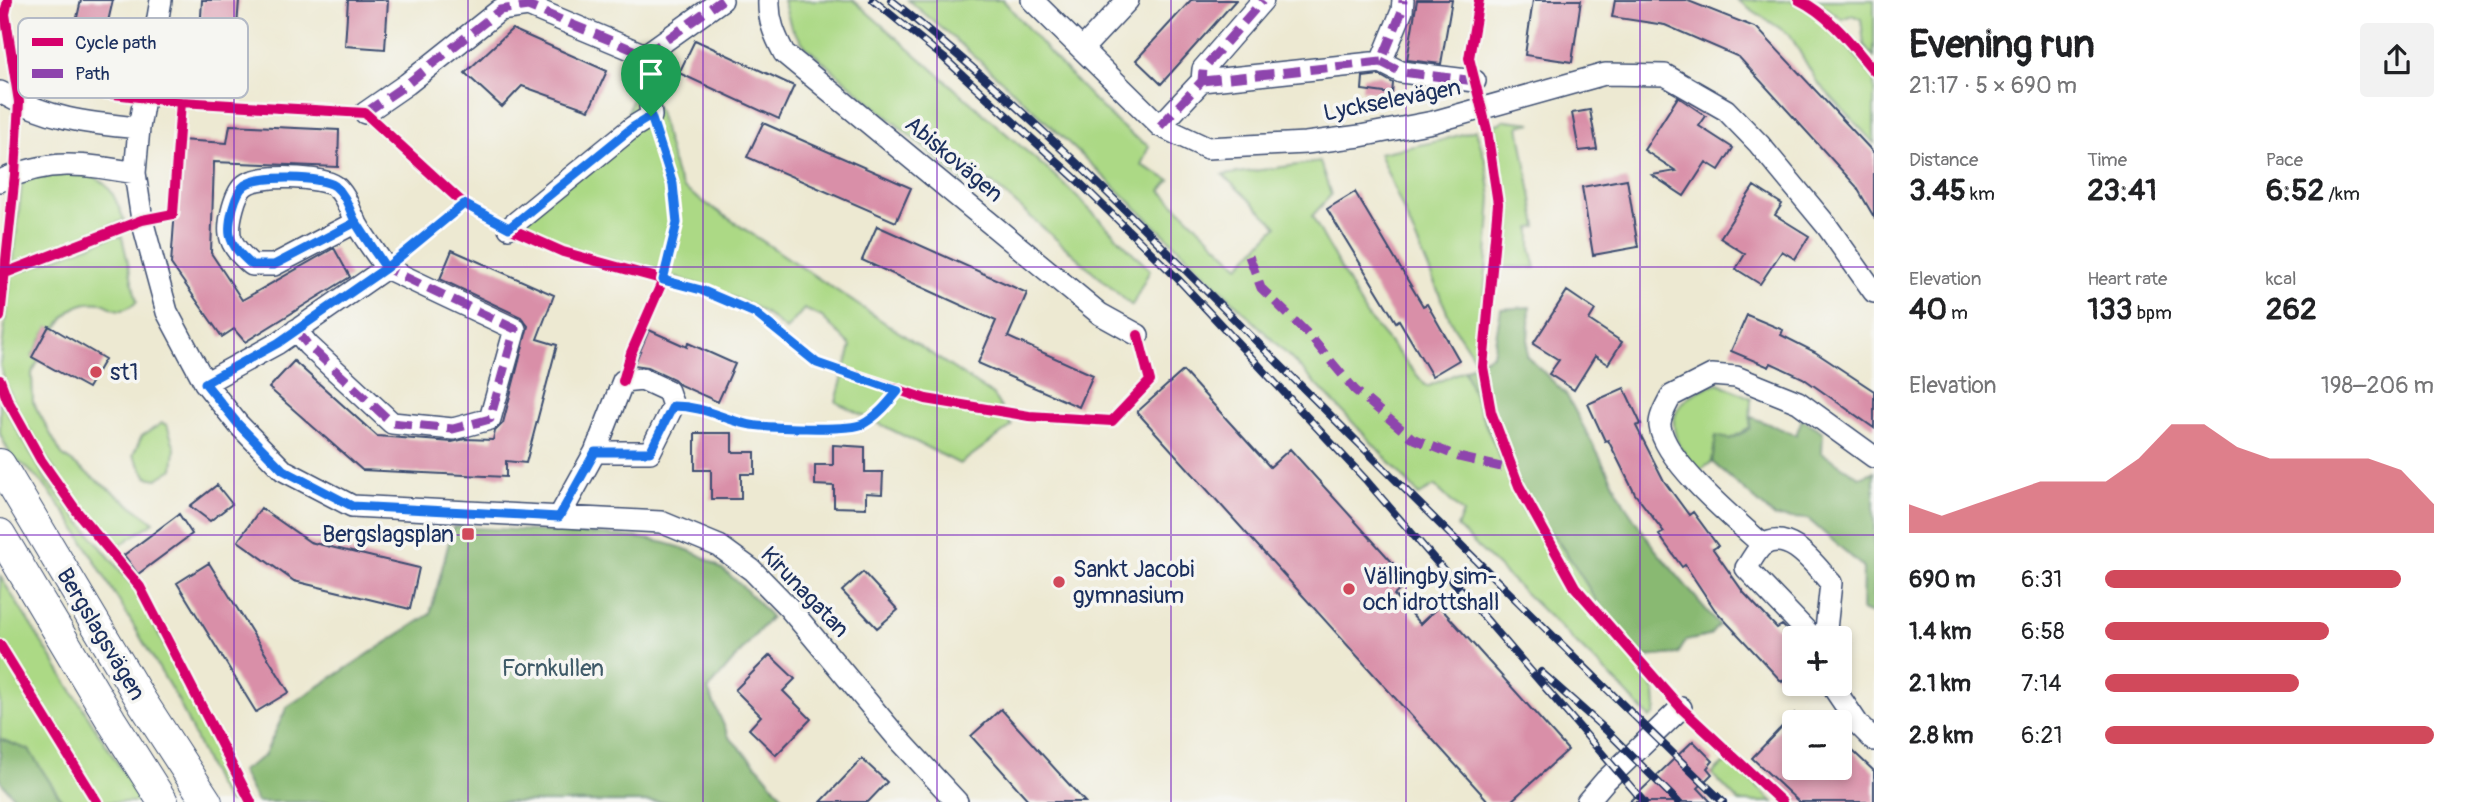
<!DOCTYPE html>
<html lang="en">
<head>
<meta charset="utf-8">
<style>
  body { margin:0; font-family:Pangolin,sans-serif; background:#f2f2f2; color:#202124; height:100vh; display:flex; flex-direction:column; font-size:26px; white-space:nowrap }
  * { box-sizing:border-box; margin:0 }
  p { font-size:23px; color:#757577 }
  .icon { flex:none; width:38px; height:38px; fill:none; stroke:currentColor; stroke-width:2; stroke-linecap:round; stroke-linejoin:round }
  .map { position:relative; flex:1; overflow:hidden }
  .panel { display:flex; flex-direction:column; background:#fff; width:595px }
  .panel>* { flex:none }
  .fabs { position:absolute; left:1782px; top:626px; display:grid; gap:14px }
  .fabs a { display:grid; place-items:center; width:70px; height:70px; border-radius:7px; background:#fff; box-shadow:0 4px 10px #0003; font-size:35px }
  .pin { position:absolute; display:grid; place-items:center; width:60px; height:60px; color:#fff; margin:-72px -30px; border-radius:50% 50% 50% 0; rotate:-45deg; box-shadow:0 0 7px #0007 }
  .pin .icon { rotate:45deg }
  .round { display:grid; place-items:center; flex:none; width:74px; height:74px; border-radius:7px; background:#f2f2f2 }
  .overview { display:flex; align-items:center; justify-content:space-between; height:119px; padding:0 35px }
  h1 { font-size:38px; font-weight:700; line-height:52px }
  .stats { display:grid; grid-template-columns:repeat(3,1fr); gap:10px; height:119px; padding:7px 35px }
  .stats div { display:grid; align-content:center }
  .stats b { font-size:30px; font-weight:700 }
  .stats small { font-size:19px; font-weight:400 }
  .stats p { font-size:19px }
  .chart { height:196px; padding:14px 35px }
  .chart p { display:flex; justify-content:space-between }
  .chart svg { width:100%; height:126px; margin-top:7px; fill:#d1495b; opacity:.7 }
  ul { padding:0 35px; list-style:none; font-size:23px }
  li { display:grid; grid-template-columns:112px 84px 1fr; align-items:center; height:52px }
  li i { height:18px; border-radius:9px; background:#d1495b }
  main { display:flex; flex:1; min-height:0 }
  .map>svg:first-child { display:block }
  .green { fill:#acd985; stroke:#648472; stroke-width:2 }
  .forest { fill:#89b972; stroke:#527468; stroke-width:2 }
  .building { fill:#d98fa8 }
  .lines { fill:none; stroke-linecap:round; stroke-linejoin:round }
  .street-casing { stroke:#3a4b6f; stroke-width:24 }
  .secondary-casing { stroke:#3a4b6f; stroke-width:32 }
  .street { stroke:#fff; stroke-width:21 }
  .secondary { stroke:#fff; stroke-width:30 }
  .rail-casing { stroke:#1b2f5e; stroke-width:8 }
  .rail { stroke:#f6f6f2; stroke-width:5; stroke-dasharray:16; stroke-linecap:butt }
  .quiet { stroke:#8e44ad; stroke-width:9; stroke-dasharray:18 9; stroke-linecap:butt }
  .cycleway-casing { stroke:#f6f6f2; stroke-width:15 }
  .cycleway { stroke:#d6006c; stroke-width:10 }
  .route-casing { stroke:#fff; stroke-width:14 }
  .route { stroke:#1a73e8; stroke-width:9 }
  .grid { fill:none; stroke:#7b2cbf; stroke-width:2; stroke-opacity:0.55 }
  .poi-dot { fill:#d1495b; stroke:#f6f6f2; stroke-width:2.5 }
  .labels { text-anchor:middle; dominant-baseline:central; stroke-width:7; stroke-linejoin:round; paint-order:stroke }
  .street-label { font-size:23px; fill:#1b2f5e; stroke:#f6f6f2 }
  .poi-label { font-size:23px; fill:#1b2f5e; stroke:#f6f6f2; text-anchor:start }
  .park-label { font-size:23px; fill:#3f5a68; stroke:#f6f6f2 }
  .key { fill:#f6f6f2; stroke:#b4bac6; stroke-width:2 }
  .key-label { font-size:19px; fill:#1b2f5e }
</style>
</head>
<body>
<main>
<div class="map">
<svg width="1874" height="802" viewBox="0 0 1874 802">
  <rect width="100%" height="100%" fill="#f6f6f2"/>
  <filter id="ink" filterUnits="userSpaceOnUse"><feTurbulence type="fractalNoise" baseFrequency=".0143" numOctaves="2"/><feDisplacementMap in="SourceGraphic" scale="14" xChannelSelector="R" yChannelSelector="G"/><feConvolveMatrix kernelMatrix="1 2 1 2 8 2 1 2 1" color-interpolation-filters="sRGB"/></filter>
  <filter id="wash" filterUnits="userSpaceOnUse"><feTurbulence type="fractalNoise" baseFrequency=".00686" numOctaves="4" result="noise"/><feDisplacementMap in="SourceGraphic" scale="28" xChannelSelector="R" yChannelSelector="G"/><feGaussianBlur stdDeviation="1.57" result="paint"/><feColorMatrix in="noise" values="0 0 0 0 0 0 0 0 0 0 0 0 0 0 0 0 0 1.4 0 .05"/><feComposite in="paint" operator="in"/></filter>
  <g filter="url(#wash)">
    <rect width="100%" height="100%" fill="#ede9d2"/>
    <path class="green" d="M 783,0 L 853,0 L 1063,183 L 1150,270 L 1132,306 L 991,182 L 965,183 L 806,47 L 791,27 Z
      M 908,0 L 1003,0 C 1032,33 1060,66 1091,97 C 1109,115 1127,134 1149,146 L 1141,165 L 1170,180 L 1161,191 L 1239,266 L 1277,226 L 1223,175 L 1320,162 L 1331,195 L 1312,216 L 1366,315 L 1427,387 L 1464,370 L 1485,423 L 1525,513 L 1554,537 L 1575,566 L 1632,658 L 1648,675 L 1655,694 L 1656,708 L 1654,715 L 1650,718 L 1608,674 L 1457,527 L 1463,513 L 1435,486 L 1419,495 C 1334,398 1240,307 1147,218 C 1069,143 992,68 908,0 Z
      M 1737,0 C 1752,0 1770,0 1786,0 C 1814,4 1856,56 1874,78 L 1874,143 L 1817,82 L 1790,35 Z
      M 1816,0 L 1874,0 L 1874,57 L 1864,45 L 1861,19 L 1852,15 L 1842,19 Z
      M 637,83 L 659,111 L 675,172 L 683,188 L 993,395 L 1012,426 L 960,464 L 836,402 L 851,346 L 822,317 L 804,309 L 786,330 C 777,323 767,313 756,308 C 676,267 582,264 504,219 L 560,181 L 623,128 Z
      M 1506,120 L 1532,123 L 1519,126 L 1537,227 L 1531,228 L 1531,249 L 1536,268 L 1502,267 L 1502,171 L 1494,125 Z
      M 1476,130 L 1486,163 L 1491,197 L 1480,361 L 1475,359 L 1453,326 L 1379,153 L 1439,141 Z
      M 85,171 C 112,186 113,192 124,220 L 13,264 L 22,183 L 38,175 Z
      M 115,236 L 122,237 L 137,302 C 133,305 127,309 122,310 C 114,311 108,304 101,303 C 78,300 66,312 56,330 L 49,327 L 32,356 L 39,360 L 32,373 L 33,402 L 62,455 L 154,522 L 114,549 L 68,490 L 51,465 L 22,419 L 4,380 L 0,364 L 11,275 Z
      M 1718,383 L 1751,398 L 1750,428 L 1730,439 L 1716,437 L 1712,462 L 1698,472 C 1663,432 1663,401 1718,383 Z
      M 0,400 L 47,481 L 137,591 L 243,802 L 228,802 L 216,784 L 179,702 L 70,519 L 44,485 L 25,466 L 12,458 L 0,434 Z
      M 162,423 L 167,425 L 175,448 L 173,469 L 157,479 L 147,477 L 133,455 L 142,436 Z
      M 0,576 L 142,802 L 63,802 L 29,750 L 0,739 Z
      M 1733,763 L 1773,802 L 1739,802 L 1712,774 L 1723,764 Z"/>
    <path class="forest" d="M 1530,307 L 1527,356 L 1566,394 L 1627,508 L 1654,548 L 1719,625 L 1709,636 L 1686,641 L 1678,654 L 1632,658 L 1575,566 L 1555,537 L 1525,513 L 1485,423 L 1464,370 L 1493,354 L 1501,309 Z
      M 1751,417 L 1796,435 L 1802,419 L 1823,432 L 1822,453 L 1859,477 L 1874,472 L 1874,615 L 1862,610 L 1863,567 L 1808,519 L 1775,517 L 1712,462 L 1716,436 L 1730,439 L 1750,429 Z
      M 453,527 C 493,529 532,531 571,533 C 612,535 655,536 693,552 C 725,566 749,592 771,617 L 708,690 L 729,737 L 760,769 L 787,802 L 257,802 L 241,771 L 264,756 L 287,707 L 430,614 Z
      M 0,739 L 29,750 L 63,802 L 18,802 L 0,781 Z"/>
    <g id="blocks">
      <path class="building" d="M 81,0 L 113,0 L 99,60 L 69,53 Z
        M 202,0 L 239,0 L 234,68 L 198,66 Z
        M 348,0 L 388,0 L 385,49 L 345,46 Z
        M 1191,0 L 1236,0 L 1161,84 L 1136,60 Z
        M 1417,0 L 1452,0 L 1441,64 L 1407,60 Z
        M 1533,0 L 1581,0 L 1572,62 L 1525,55 Z
        M 1615,0 L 1686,0 L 1757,28 L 1874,153 L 1874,217 L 1856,186 L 1739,57 L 1665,25 L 1612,17 Z
        M 512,29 L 607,71 L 589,110 L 522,86 L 502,107 L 465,73 Z
        M 695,40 L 794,86 L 779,119 L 679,73 Z
        M 1379,75 L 1393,83 L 1392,94 L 1362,90 L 1363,77 Z
        M 1678,97 L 1706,116 L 1699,126 L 1733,148 L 1719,170 L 1706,162 L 1684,196 L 1652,175 L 1676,171 L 1644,150 Z
        M 1590,110 L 1597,149 L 1579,151 L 1572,113 Z
        M 763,123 L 911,188 L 896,222 L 747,157 Z
        M 230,125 L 339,130 L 338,167 L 214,162 L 211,253 L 242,300 L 334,248 L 350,277 L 245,342 L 234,329 L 222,337 L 171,264 L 180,140 L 227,143 Z
        M 1627,179 L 1638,247 L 1593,255 L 1582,187 Z
        M 1754,186 L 1782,204 L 1775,215 L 1809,236 L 1795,259 L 1782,251 L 1760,284 L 1736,269 L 1745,254 L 1720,238 Z
        M 1355,192 L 1423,306 L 1427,304 L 1459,360 L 1432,376 L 1399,320 L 1396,322 L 1327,209 Z
        M 877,226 L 1027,293 L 1008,337 L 1093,375 L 1079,407 L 978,363 L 996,321 L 862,260 Z
        M 452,250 L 554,295 L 537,339 L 557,345 L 526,463 L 506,461 L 506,477 L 362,470 L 269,388 L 294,361 L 377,436 L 452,442 L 465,439 L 493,440 L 495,431 L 503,423 L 528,326 L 521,317 L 440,279 Z
        M 1567,291 L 1595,310 L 1589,320 L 1622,342 L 1608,364 L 1595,356 L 1574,390 L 1549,374 L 1559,360 L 1533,344 Z
        M 1747,315 L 1783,330 L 1781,335 L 1815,352 L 1874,391 L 1874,428 L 1803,378 L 1771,363 L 1769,367 L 1731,351 Z
        M 49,326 L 105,359 L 88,388 L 32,357 Z
        M 649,330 L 687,347 L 688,343 L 735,364 L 718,402 L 680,385 L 674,379 L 648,367 L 634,365 Z
        M 1183,371 L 1270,467 L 1290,449 L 1410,582 L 1394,595 L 1420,624 L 1439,606 L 1568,750 L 1510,802 L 1489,802 L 1137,412 Z
        M 1624,388 L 1641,424 L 1636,426 L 1664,481 L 1689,515 L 1693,512 L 1718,546 L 1713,549 L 1744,593 L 1777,628 L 1782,625 L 1794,637 L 1794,670 L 1782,682 L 1715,610 L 1685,565 L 1682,567 L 1659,535 L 1664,532 L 1635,494 L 1608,440 L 1605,441 L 1588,404 Z
        M 695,433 L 732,433 L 732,452 L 755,452 L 755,474 L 741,474 L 741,499 L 711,499 L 711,470 L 695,470 Z
        M 833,445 L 865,447 L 865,472 L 883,472 L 882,494 L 866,493 L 866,508 L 834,507 L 834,486 L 815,485 L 815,465 L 833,465 Z
        M 217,485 L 232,504 L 210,521 L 190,506 Z
        M 261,508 L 310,542 L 419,568 L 410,609 L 294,581 L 238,541 Z
        M 179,514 L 192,534 L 138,574 L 124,555 Z
        M 209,563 L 289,692 L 256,712 L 177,583 Z
        M 863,572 L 898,610 L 877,628 L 842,591 Z
        M 770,655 L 795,679 L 783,691 L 811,719 L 776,755 L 749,729 L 761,716 L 735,690 Z
        M 1001,709 L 1085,802 L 1030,802 L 971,736 Z
        M 1794,714 L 1794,768 L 1839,768 L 1839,738 L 1874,771 L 1874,802 L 1799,802 L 1752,758 Z
        M 1693,741 L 1713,761 L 1707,768 L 1712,774 L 1698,788 L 1711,802 L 1629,802 Z
        M 862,759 L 887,782 L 868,802 L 821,802 Z"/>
    </g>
  </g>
  <g filter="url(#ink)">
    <use href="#blocks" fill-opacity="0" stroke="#3a4b6f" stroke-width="2"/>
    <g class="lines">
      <g class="street-casing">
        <path id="street" d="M 161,0 L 139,128 L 135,173 L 142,220 L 167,312 L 205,383 L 238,424 L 283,470 L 352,506 L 661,522 L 719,546 L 752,570 L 790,609 L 895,735 L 957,802
          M 769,0 C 768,20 775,36 784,53 L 1100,314 L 1138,335
          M 1032,0 L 1160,126 L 1207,148 L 1306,143 L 1360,136 L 1433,122 L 1605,74 L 1665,75 L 1726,110 L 1759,144 L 1827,226 L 1874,292
          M 1082,49 L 1128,0
          M 645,55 L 722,0
          M 1381,62 L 1401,72 L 1475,81
          M 1202,81 L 1381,62 L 1402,11 L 1403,0
          M 0,92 C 48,119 85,123 139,128
          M 365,113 L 407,84 L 500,10 L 528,6 L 645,55 L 651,116 L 633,127 L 509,228
          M 1160,126 L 1202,81 L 1203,69 L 1263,0
          M 0,181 C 49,158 84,164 135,173
          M 296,330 L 308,345 L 392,423 L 453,429 L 490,419 L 515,329 L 386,268
          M 205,383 L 278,343 L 386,268 C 376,253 365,239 356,223 C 349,210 347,196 335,186 C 321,176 259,174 245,185 C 235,192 228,222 230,235 C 232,247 243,257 252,265 L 274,265 L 356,222
          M 559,517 L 595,452 L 623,381 L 642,379 L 668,391 L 673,406 L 650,452 L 595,452
          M 1763,545 C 1736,521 1664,461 1660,426 C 1659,417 1667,404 1671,396 L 1712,375 L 1736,377 L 1798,402 L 1874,457
          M 1814,639 L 1746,568 C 1751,562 1756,550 1763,545 C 1790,528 1816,567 1831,583 L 1825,639
          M 1831,684 L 1858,724 L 1874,740
          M 1587,802 L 1605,781 L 1681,708"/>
      </g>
      <g class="secondary-casing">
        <path id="secondary" d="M 0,464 L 141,700 L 207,802
          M 0,534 L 111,720 L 163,802"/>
      </g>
      <use href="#street" class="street"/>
      <use href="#secondary" class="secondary"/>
      <g class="rail-casing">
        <path id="rail" d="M 873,0 L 944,58 L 1078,181 L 1178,279 L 1365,479 L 1644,802
          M 891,0 C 1025,106 1144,228 1264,349 C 1416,500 1568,653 1723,802
          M 1541,672 L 1606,730 L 1678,802"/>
      </g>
      <use href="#rail" class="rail"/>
      <path class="quiet" d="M 645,55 L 722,0
        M 1381,62 L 1401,72 L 1475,81
        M 1202,81 L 1381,62 L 1402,11 L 1403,0
        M 365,113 L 407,84 L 500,10 L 528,6 L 645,55 L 651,116 L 633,127 L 509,228
        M 1160,126 L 1202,81 L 1203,69 L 1263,0
        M 1249,256 L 1261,288 L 1309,335 L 1355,390 L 1412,438 L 1459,457 L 1513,470
        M 296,330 L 308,345 L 392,423 L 453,429 L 490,419 L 515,329 L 386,268
        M 205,383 L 278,343 L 386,268 C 376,253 365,239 356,223 C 349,210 347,196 335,186 C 321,176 259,174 245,185 C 235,192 228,222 230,235 C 232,247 243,257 252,265 L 274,265 L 356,222"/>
      <g class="cycleway-casing">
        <path id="cycleway" d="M 1479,0 L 1469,58 L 1487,130 L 1498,204 L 1483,367 L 1491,412 L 1519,486 L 1575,587 L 1681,708 L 1782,802
          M 1799,0 C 1830,15 1853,46 1874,71
          M 13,56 L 40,81 L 63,88 L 181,102 L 365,113 L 464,204 L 509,228 L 563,252 L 701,290 L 755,313 L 817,363 L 926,399 L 1029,416 L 1112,421 L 1150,381 L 1138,335
          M 386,268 L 464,204
          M 0,275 L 142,220 L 173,214 L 181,102
          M 0,317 L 15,174 L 19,102 L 5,14 L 8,0
          M 0,380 L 7,399 L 41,460 L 78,513 L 140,587 L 251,802
          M 623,381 L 631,353 L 663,280 L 677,223 L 673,184 L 651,116
          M 673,406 C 703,406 719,417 746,424 C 763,428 849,431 863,424 C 878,416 888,403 898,391
          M 0,645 L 97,802"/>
      </g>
      <use href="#cycleway" class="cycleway"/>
    </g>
  </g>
  <g class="lines" filter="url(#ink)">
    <g class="route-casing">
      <path id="route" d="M 651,116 L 633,127 L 509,228 L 464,204 L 386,268 L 356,222 L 274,265 L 252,265 C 243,257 232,247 230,235 C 228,222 235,192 245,185 C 259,175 321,176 335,186 C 347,196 349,210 356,223 C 365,239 376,253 386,268 L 278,343 L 205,383 L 238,424 L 283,470 L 352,506 L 559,517 L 595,452 L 650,452 L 673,406 C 704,406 718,417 746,424 C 763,428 850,431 863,424 C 878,416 888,403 898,391 L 817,363 L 755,313 L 701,290 L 663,280 L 677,223 L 673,184 L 651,116"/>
    </g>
    <use href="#route" class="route"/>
  </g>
  <path class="grid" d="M 234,0 L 234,802M 468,0 L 468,802M 703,0 L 703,802M 937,0 L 937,802M 1171,0 L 1171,802M 1406,0 L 1406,802M 1640,0 L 1640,802M 0,267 L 1874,267M 0,535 L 1874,535"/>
  <g class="poi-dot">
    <circle cx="96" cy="372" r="7"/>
    <rect x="461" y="527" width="14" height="14" rx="3.5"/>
    <circle cx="1059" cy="582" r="7"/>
    <circle cx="1349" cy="589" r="7"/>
  </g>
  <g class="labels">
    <g class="street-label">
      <text transform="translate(1392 100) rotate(-11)">Lyckselevägen</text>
      <text transform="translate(954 159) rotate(40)">Abiskovägen</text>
      <text transform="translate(805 592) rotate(46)">Kirunagatan</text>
      <text transform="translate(101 634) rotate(59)">Bergslagsvägen</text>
    </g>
    <g class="poi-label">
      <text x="110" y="372">st1</text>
      <text x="454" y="534" text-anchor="end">Bergslagsplan</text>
      <text x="1073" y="569">Sankt Jacobi<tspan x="1073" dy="26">gymnasium</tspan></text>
      <text x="1363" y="576">Vällingby sim-<tspan x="1363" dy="26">och idrottshall</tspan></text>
    </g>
    <g class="park-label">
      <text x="553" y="668">Fornkullen</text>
    </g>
  </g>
  <rect x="18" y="18" width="230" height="80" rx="10" class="key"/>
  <rect x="32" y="38" width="31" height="8" fill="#d6006c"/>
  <rect x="32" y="69" width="31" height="9" fill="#8e44ad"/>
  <g class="key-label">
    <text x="75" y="49">Cycle path</text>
    <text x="75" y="80">Path</text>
  </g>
</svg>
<div class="fabs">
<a>+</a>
<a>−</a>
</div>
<div class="pin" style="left:651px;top:116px;background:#1e9e55"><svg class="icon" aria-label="arrive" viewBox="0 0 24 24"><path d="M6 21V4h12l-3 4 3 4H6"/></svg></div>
</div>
<section class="panel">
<div class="overview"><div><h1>Evening run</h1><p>21:17 · 5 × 690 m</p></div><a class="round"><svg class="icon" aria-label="share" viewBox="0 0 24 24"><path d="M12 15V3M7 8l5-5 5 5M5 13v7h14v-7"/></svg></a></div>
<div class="stats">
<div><p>Distance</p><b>3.45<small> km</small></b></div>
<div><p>Time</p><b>23:41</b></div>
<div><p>Pace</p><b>6:52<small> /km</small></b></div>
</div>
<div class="stats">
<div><p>Elevation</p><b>40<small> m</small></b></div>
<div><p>Heart rate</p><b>133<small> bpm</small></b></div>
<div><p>kcal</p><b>262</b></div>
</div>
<div class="chart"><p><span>Elevation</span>198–206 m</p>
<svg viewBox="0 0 160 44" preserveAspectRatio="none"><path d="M0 44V34L10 38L20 34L30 30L40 26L50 26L60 26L70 18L80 6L90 6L100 14L110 18L120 18L130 18L140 18L150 22L160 34V44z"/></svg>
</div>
<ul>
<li><b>690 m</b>6:31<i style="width:90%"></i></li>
<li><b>1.4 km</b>6:58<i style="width:68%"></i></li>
<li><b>2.1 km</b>7:14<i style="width:59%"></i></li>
<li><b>2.8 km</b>6:21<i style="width:100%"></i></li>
</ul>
</section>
</main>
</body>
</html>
